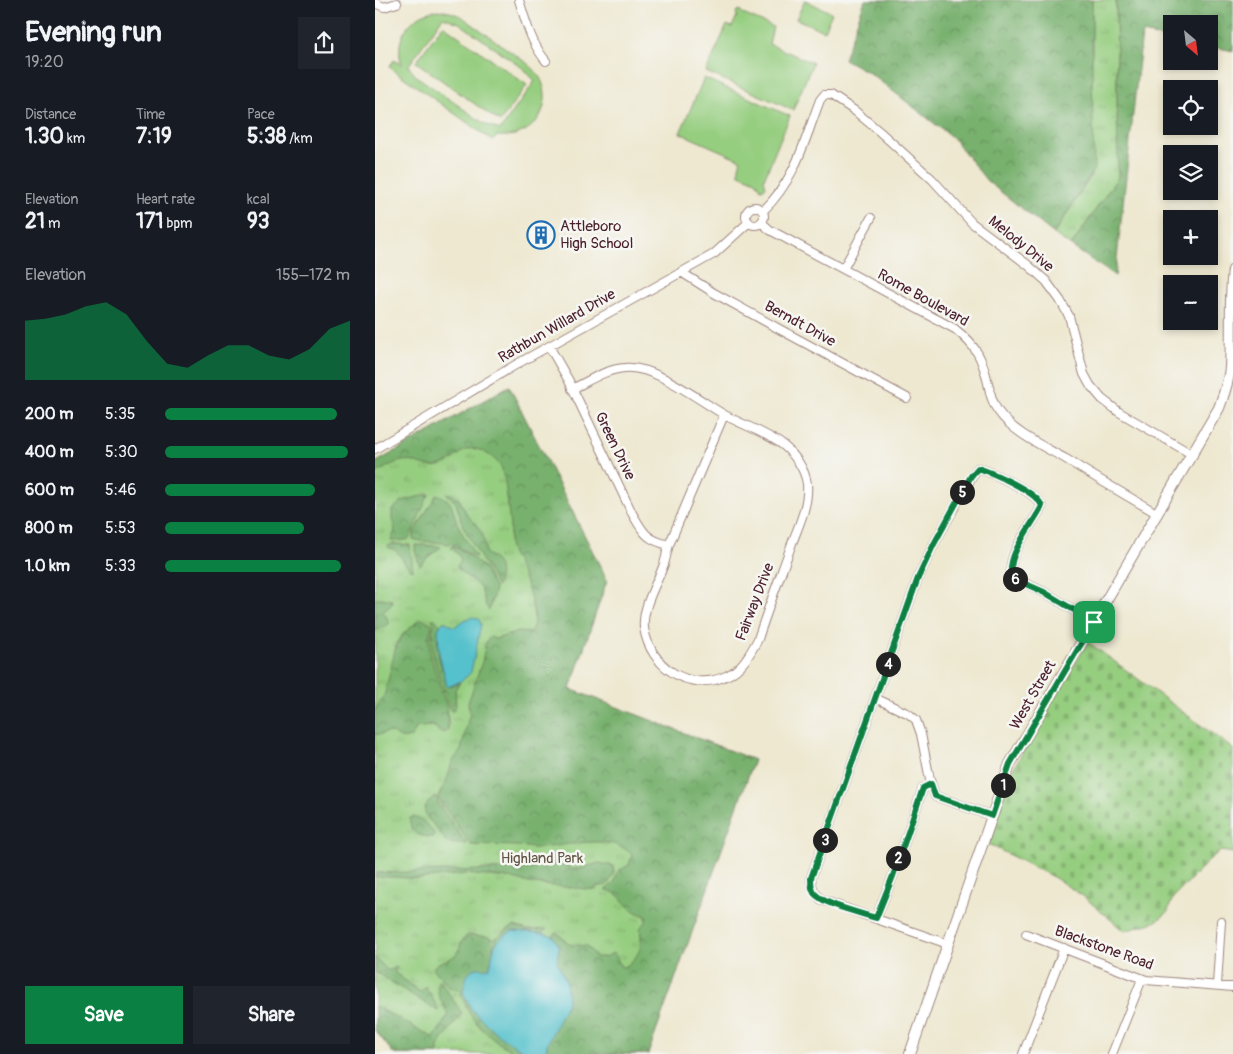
<!DOCTYPE html>
<html lang="en">
<head>
<meta charset="utf-8">
<style>
  body { margin:0; font-family:Pangolin,sans-serif; background:#20242c; color:#f1f3f6; height:100vh; display:flex; flex-direction:column; font-size:19px; white-space:nowrap }
  * { box-sizing:border-box; margin:0 }
  p { font-size:16px; color:#9ea1a6 }
  .icon { flex:none; width:28px; height:28px; fill:none; stroke:currentColor; stroke-width:2; stroke-linecap:round; stroke-linejoin:round }
  .map { position:relative; flex:1; overflow:hidden }
  .sheet { display:flex; flex-direction:column; background:#171b24; width:375px }
  .sheet>* { flex:none }
  .needle { width:32px; rotate:152deg }
  .tools { position:absolute; left:788px; top:15px; display:grid; gap:10px }
  .tools a { display:grid; place-items:center; width:55px; height:55px; border-radius:0px; background:#171b24; box-shadow:0 2px 8px #0003; font-size:25px }
  .pin { position:absolute; display:grid; place-items:center; width:42px; height:42px; color:#fff; margin:-21px; border-radius:10px; box-shadow:0 2px 8px #0006 }
  .km { position:absolute; width:25px; height:25px; margin:-12px; border-radius:50%; background:#222; color:#fff; font-size:14px; line-height:25px; text-align:center }
  .round { display:grid; place-items:center; flex:none; width:52px; height:52px; border-radius:0px; background:#20242c }
  .overview { display:flex; align-items:center; justify-content:space-between; height:85px; padding:0 25px }
  h1 { font-size:28px; font-weight:700; line-height:38px }
  .stats { display:grid; grid-template-columns:repeat(3,1fr); gap:8px; height:85px; padding:5px 25px }
  .stats div { display:grid; align-content:center }
  .stats b { font-size:21px; font-weight:700 }
  .stats small { font-size:14px; font-weight:400 }
  .stats p { font-size:14px }
  .chart { height:140px; padding:10px 25px }
  .chart p { display:flex; justify-content:space-between }
  .chart svg { width:100%; height:90px; margin-top:5px; fill:#0b8043; opacity:.7 }
  .cta { display:flex; gap:10px; margin-top:auto; padding:10px 25px }
  .cta a { flex:1; height:58px; border-radius:0px; background:#0b8043; color:#fff; font-size:20px; font-weight:700; line-height:58px; text-align:center }
  .cta a+a { background:#20242c; color:#f1f3f6 }
  ul { padding:0 25px; list-style:none; font-size:16px }
  li { display:grid; grid-template-columns:80px 60px 1fr; align-items:center; height:38px }
  li i { height:12px; border-radius:6px; background:#0b8043 }
  main { display:flex; flex:1; min-height:0 }
  .map>svg:first-child { display:block }
  .grass { fill:url(#grass-tufts); stroke:#707656 }
  .forest { fill:url(#forest-crowns); stroke:#61684c }
  .cemetery { fill:url(#cemetery-stones); stroke:#707656 }
  .garden { fill:#96ce80; stroke:#707656; fill-rule:evenodd }
  .water { fill:#54c1cc; stroke:#4f707c }
  .lines { fill:none; stroke-linecap:round; stroke-linejoin:round }
  .street-casing { stroke:#9c847e; stroke-width:10 }
  .secondary-casing { stroke:#9c847e; stroke-width:12 }
  .street { stroke:#fff; stroke-width:8 }
  .secondary { stroke:#fff; stroke-width:10 }
  .route-casing { stroke:#fff; stroke-width:10 }
  .route { stroke:#0b8043; stroke-width:6 }
  .labels { text-anchor:middle; dominant-baseline:central; stroke-width:5; stroke-linejoin:round; paint-order:stroke }
  .poi-label { font-size:15px; fill:#4a1f2b; stroke:#f6f6f2; text-anchor:start }
  .street-label { font-size:15px; fill:#4a1f2b; stroke:#f6f6f2 }
  .park-label { font-size:15px; fill:#615444; stroke:#f6f6f2 }
</style>
</head>
<body>
<main>
<section class="sheet">
<div class="overview"><div><h1>Evening run</h1><p>19:20</p></div><a class="round"><svg class="icon" aria-label="share" viewBox="0 0 24 24"><path d="M12 15V3M7 8l5-5 5 5M5 13v7h14v-7"/></svg></a></div>
<div class="stats">
<div><p>Distance</p><b>1.30<small> km</small></b></div>
<div><p>Time</p><b>7:19</b></div>
<div><p>Pace</p><b>5:38<small> /km</small></b></div>
</div>
<div class="stats">
<div><p>Elevation</p><b>21<small> m</small></b></div>
<div><p>Heart rate</p><b>171<small> bpm</small></b></div>
<div><p>kcal</p><b>93</b></div>
</div>
<div class="chart"><p><span>Elevation</span>155–172 m</p>
<svg viewBox="0 0 160 44" preserveAspectRatio="none"><path d="M0 44V15L10 14L20 12L30 8L40 6L50 12L60 25L70 36L80 38L90 32L100 27L110 27L120 32L130 34L140 29L150 19L160 15V44z"/></svg>
</div>
<ul>
<li><b>200 m</b>5:35<i style="width:93%"></i></li>
<li><b>400 m</b>5:30<i style="width:99%"></i></li>
<li><b>600 m</b>5:46<i style="width:81%"></i></li>
<li><b>800 m</b>5:53<i style="width:75%"></i></li>
<li><b>1.0 km</b>5:33<i style="width:95%"></i></li>
</ul>
<div class="cta"><a>Save</a><a>Share</a></div>
</section>
<div class="map">
<svg width="858" height="1054" viewBox="0 0 858 1054">
  <defs>
    <pattern id="grass-tufts" width="24" height="20" patternUnits="userSpaceOnUse" patternTransform="scale(1.25)"><rect width="24" height="20" fill="#96ce80"/><path d="M3 7l-1-3M5 7V3M7 7l1-3M15 17l-1-3M17 17v-4M19 17l1-3" fill="none" stroke="#83b06f"/></pattern>
    <pattern id="forest-crowns" width="20" height="18" patternUnits="userSpaceOnUse" patternTransform="scale(1.25)"><rect width="20" height="18" fill="#78b16e"/><path d="M2 6a3 3 0 1 1 6 0M12 15a3 3 0 1 1 6 0" fill="none" stroke="#648f5b"/></pattern>
    <pattern id="cemetery-stones" width="16" height="16" patternUnits="userSpaceOnUse" patternTransform="scale(1.25)"><rect width="16" height="16" fill="#96ce80"/><path d="M2 7V4a2 2 0 0 1 4 0v3zM10 15v-3a2 2 0 0 1 4 0v3z" fill="#83b06f"/></pattern>
  </defs>
  <rect width="100%" height="100%" fill="#f6f6f2"/>
  <filter id="ink" filterUnits="userSpaceOnUse"><feTurbulence type="fractalNoise" baseFrequency=".02" numOctaves="2"/><feDisplacementMap in="SourceGraphic" scale="10" xChannelSelector="R" yChannelSelector="G"/><feConvolveMatrix kernelMatrix="1 2 1 2 8 2 1 2 1" color-interpolation-filters="sRGB"/></filter>
  <filter id="wash" filterUnits="userSpaceOnUse"><feTurbulence type="fractalNoise" baseFrequency=".0096" numOctaves="4" result="noise"/><feDisplacementMap in="SourceGraphic" scale="20" xChannelSelector="R" yChannelSelector="G"/><feGaussianBlur stdDeviation="1.12" result="paint"/><feColorMatrix in="noise" values="0 0 0 0 0 0 0 0 0 0 0 0 0 0 0 0 0 1.4 0 .05"/><feComposite in="paint" operator="in"/></filter>
  <g filter="url(#wash)">
    <rect width="100%" height="100%" fill="#eee8d0"/>
    <path class="grass" d="M 717,0 L 741,0 L 743,177 L 696,246 L 679,234 L 716,176 Z
      M 134,386 L 232,580 L 195,689 L 379,760 L 273,1054 L 19,1054 L 0,1030 L 0,463 Z"/>
    <path class="forest" d="M 490,0 L 717,0 L 717,69 L 719,169 L 679,234 L 612,181 L 578,138 L 496,74 L 469,59 Z
      M 741,0 L 858,0 L 858,51 L 834,46 L 834,24 L 796,24 L 796,39 L 767,33 L 740,276 L 696,246 L 743,177 Z
      M 134,386 L 232,580 L 195,689 L 379,760 L 273,1054 L 169,1054 L 171,1053 L 172,1045 L 191,981 L 182,961 L 184,946 L 178,936 L 181,932 C 187,935 188,941 194,944 C 199,946 206,945 212,946 L 221,957 L 230,957 L 238,953 L 242,958 L 245,966 L 250,967 C 265,955 268,948 265,928 L 271,922 L 271,916 C 264,914 258,911 253,906 C 245,898 243,892 230,890 L 239,883 L 243,871 L 254,865 L 257,855 C 237,832 191,846 165,848 C 157,849 150,846 142,846 C 127,845 111,846 96,845 L 65,802 L 63,797 L 73,777 L 77,762 L 86,750 L 95,712 L 93,703 L 107,662 L 111,642 L 115,637 L 120,639 L 143,632 L 155,633 C 165,620 153,586 146,572 C 143,564 137,556 135,548 C 133,542 135,535 135,529 C 134,518 131,473 125,465 C 123,462 117,457 114,455 C 87,437 85,462 64,466 C 52,468 46,464 35,461 C 24,458 9,469 0,474 L 0,463 Z
      M 71,493 L 76,494 L 84,499 L 93,516 L 100,523 L 108,535 L 111,554 C 126,561 127,573 122,587 L 88,526 L 81,503 Z
      M 54,494 L 34,539 L 31,540 L 16,541 L 20,530 L 17,519 L 17,510 L 27,501 Z
      M 62,494 C 82,502 76,511 83,525 C 88,536 95,546 101,557 L 77,544 L 38,540 L 39,532 Z
      M 18,544 L 35,545 L 38,570 C 28,567 26,549 14,548 L 13,546 Z
      M 40,545 L 63,546 L 66,547 L 53,557 L 45,566 L 40,551 Z
      M 77,546 L 90,552 L 108,567 L 120,589 L 114,610 C 109,605 109,595 105,588 C 99,579 87,576 82,566 L 86,560 L 84,555 L 76,548 Z
      M 6,598 L 17,600 L 18,603 L 8,612 L 14,621 L 14,624 L 0,631 L 0,599 Z
      M 45,619 L 56,623 L 57,626 C 47,648 67,686 72,709 C 74,716 73,722 73,729 L 71,732 L 66,732 L 58,726 C 54,726 45,727 41,728 L 36,737 C 21,741 27,736 16,733 C 10,731 6,736 0,734 L 0,711 L 10,693 L 21,646 L 28,634 Z
      M 57,619 L 60,619 L 65,625 C 61,634 63,652 65,662 C 67,669 70,673 70,681 L 76,686 L 85,682 L 80,690 L 81,705 L 78,711 L 76,711 L 73,705 C 68,684 50,646 59,625 Z
      M 59,797 L 62,798 L 63,804 L 92,844 L 72,843 C 69,839 68,836 65,833 C 57,820 39,812 59,797 Z
      M 38,817 C 48,819 55,827 60,835 L 58,837 C 45,837 34,834 35,818 Z
      M 167,862 L 190,865 L 198,869 L 204,869 L 224,863 L 238,866 L 239,874 L 232,885 L 221,887 L 221,890 L 158,884 L 134,878 L 89,874 L 43,879 L 21,877 L 0,877 L 0,873 L 141,869 L 155,868 Z
      M 139,926 L 153,930 L 172,929 L 167,933 L 137,931 L 119,944 L 115,967 L 110,969 L 101,968 L 148,1051 L 157,1054 L 142,1054 L 124,1043 L 106,1028 L 94,1013 L 84,990 L 75,988 L 58,968 C 63,960 72,962 79,956 C 86,950 85,941 92,935 L 111,936 L 119,939 C 127,935 131,929 139,926 Z
      M 0,957 L 12,970 L 16,970 L 21,967 L 22,968 L 19,972 L 45,992 L 51,986 L 51,989 L 56,994 L 63,1011 L 0,972 Z
      M 63,981 L 66,982 L 87,1013 L 63,1046 L 63,1054 L 19,1054 L 0,1030 L 0,1006 L 59,1038 L 73,1015 C 69,1003 60,995 63,981 Z"/>
    <path class="cemetery" d="M 713,642 L 858,749 L 858,853 L 846,851 L 837,857 L 798,898 L 792,913 L 780,922 L 749,931 L 708,896 L 680,878 L 613,844 L 636,772 Z"/>
    <path class="garden" d="M 430,0 L 457,13 L 449,31 L 421,19 Z
      M 63,10 L 75,12 L 86,16 L 153,64 C 188,92 165,141 122,136 L 118,141 L 14,67 L 19,60 L 27,65 C 18,38 35,14 63,10 ZM 68,17 L 84,23 L 149,69 L 160,81 L 125,130 L 110,124 L 41,76 L 34,67 L 34,65 Z
      M 365,10 L 368,14 L 398,27 L 394,44 L 438,63 L 418,110 L 331,72 L 352,25 L 357,27 L 362,16 L 361,12 Z
      M 68,25 L 152,85 L 125,122 L 41,62 Z
      M 329,78 L 415,116 L 389,179 L 391,187 L 386,189 L 381,181 L 364,174 L 364,166 L 366,160 L 305,133 Z"/>
    <path class="water" d="M 98,617 L 104,619 L 106,625 L 96,672 C 92,678 80,685 72,687 L 64,653 L 63,629 L 68,622 L 71,622 L 79,627 L 91,619 Z
      M 137,931 L 167,933 L 178,936 L 184,946 L 182,961 L 191,981 L 193,1000 L 172,1045 L 171,1053 L 157,1054 L 148,1051 L 121,1033 L 97,1010 L 88,992 C 90,983 91,969 102,968 C 108,968 109,970 115,967 C 119,947 118,941 137,931 Z"/>
  </g>
  <g filter="url(#ink)">
    <g class="lines">
      <g class="street-casing">
        <path id="street" d="M 144,0 C 151,22 156,43 171,61
          M 0,3 L 9,7 L 22,3
          M371 216a9 9 0 1 1 18 0a9 9 0 1 1-18 0Z
          M 388,211 C 421,179 429,142 445,100 L 449,95 L 456,95 L 480,111 L 505,132 L 557,179 L 597,223 L 653,265 L 671,281 L 685,300 L 694,316 L 709,374 L 715,385 L 727,399 L 744,412 L 818,455
          M 386,222 L 395,230 L 580,329 C 601,346 607,357 613,383 C 615,393 617,403 623,411 C 638,433 668,446 691,459 C 721,478 752,496 783,514
          M 468,269 L 496,218
          M 306,272 L 339,293 L 406,330 L 532,398
          M 174,346 L 194,381 L 257,513 C 268,532 271,540 294,545
          M 197,389 C 214,381 231,369 250,368 C 279,365 324,400 348,414 C 367,425 391,432 409,446 C 420,455 430,469 432,484 C 434,505 423,527 416,546 C 405,577 393,608 383,639 C 375,654 367,669 351,676 C 314,693 275,667 269,628 C 267,606 282,584 289,564 C 291,558 292,551 294,545 L 349,415
          M 0,449 L 142,364 L 339,254 L 374,222
          M 500,698 L 534,714 L 541,720 L 546,734 L 555,780 L 560,796 L 617,816
          M 501,918 L 518,876 L 548,788 L 556,785
          M 651,934 L 771,980 L 858,987
          M 573,944 L 447,900 C 439,893 437,889 436,878 L 543,578 L 559,544 L 597,476 L 603,468 C 618,473 661,492 667,506 C 657,526 630,555 637,577 L 669,592 L 719,622
          M 842,985 L 846,921
          M 648,1054 L 689,948
          M 737,1054 L 767,979"/>
      </g>
      <g class="secondary-casing">
        <path id="secondary" d="M 535,1054 L 635,764 L 844,408 C 849,394 854,381 855,367 C 857,334 854,302 858,270"/>
      </g>
      <use href="#street" class="street"/>
      <use href="#secondary" class="secondary"/>
    </g>
  </g>
  <g class="lines" filter="url(#ink)">
    <g class="route-casing">
      <path id="route" d="M 603,468 C 618,473 662,492 667,506 C 657,526 630,556 637,578 L 669,592 L 719,622 L 635,764 L 617,816 L 560,796 L 556,784 L 548,788 L 518,876 L 501,918 C 486,913 449,905 439,893 C 436,888 436,883 436,878 L 543,578 L 559,544 L 596,476 Z"/>
    </g>
    <use href="#route" class="route"/>
  </g>
  <defs>
    <g id="building-ring" transform="scale(1.4375)"><circle r="9.5" fill="#f6f6f2" stroke="#1f6fb2" stroke-width="1.5"/><path d="M-4-6H4V6H1V3H-1V6H-4ZM-2.5-4.3h1.7v1.8h-1.7ZM.8-4.3h1.7v1.8H.8ZM-2.5-1h1.7V.8h-1.7ZM.8-1h1.7V.8H.8Z" fill="#1f6fb2"/></g>
  </defs>
  <g fill-rule="evenodd">
    <use href="#building-ring" x="166" y="235"/>
  </g>
  <g class="labels">
    <g class="poi-label">
      <text x="185" y="226">Attleboro<tspan x="185" dy="17">High School</tspan></text>
    </g>
    <g class="street-label">
      <text transform="translate(646 244) rotate(39)">Melody Drive</text>
      <text transform="translate(548 298) rotate(29)">Rome Boulevard</text>
      <text transform="translate(425 324) rotate(29)">Berndt Drive</text>
      <text transform="translate(182 326) rotate(-30)">Rathbun Willard Drive</text>
      <text transform="translate(240 446) rotate(64)">Green Drive</text>
      <text transform="translate(380 602) rotate(-69)">Fairway Drive</text>
      <text transform="translate(658 695) rotate(-60)">West Street</text>
      <text transform="translate(729 948) rotate(20)">Blackstone Road</text>
    </g>
    <g class="park-label">
      <text x="167" y="858">Highland Park</text>
    </g>
  </g>
</svg>
<div class="tools">
<a><svg class="needle" viewBox="-14 -14 28 28"><path d="M0-13l5 13h-10z" fill="#e53935"/><path d="M0 13l5-13h-10z" fill="#9ea1a6"/></svg></a>
<a><svg class="icon" aria-label="locate" viewBox="0 0 24 24"><circle cx="12" cy="12" r="6"/><path d="M12 2v4M12 18v4M2 12h4M18 12h4"/></svg></a>
<a><svg class="icon" aria-label="layers" viewBox="0 0 24 24"><path d="M12 4l9 5-9 5-9-5zM3 14l9 5 9-5"/></svg></a>
<a>+</a>
<a>−</a>
</div>
<div class="pin" style="left:719px;top:622px;background:#1e9e55"><svg class="icon" aria-label="arrive" viewBox="0 0 24 24"><path d="M6 21V4h12l-3 4 3 4H6"/></svg></div>
<b class="km" style="left:628px;top:785px">1</b>
<b class="km" style="left:523px;top:858px">2</b>
<b class="km" style="left:450px;top:840px">3</b>
<b class="km" style="left:513px;top:664px">4</b>
<b class="km" style="left:587px;top:492px">5</b>
<b class="km" style="left:640px;top:579px">6</b>
</div>
</main>
</body>
</html>
